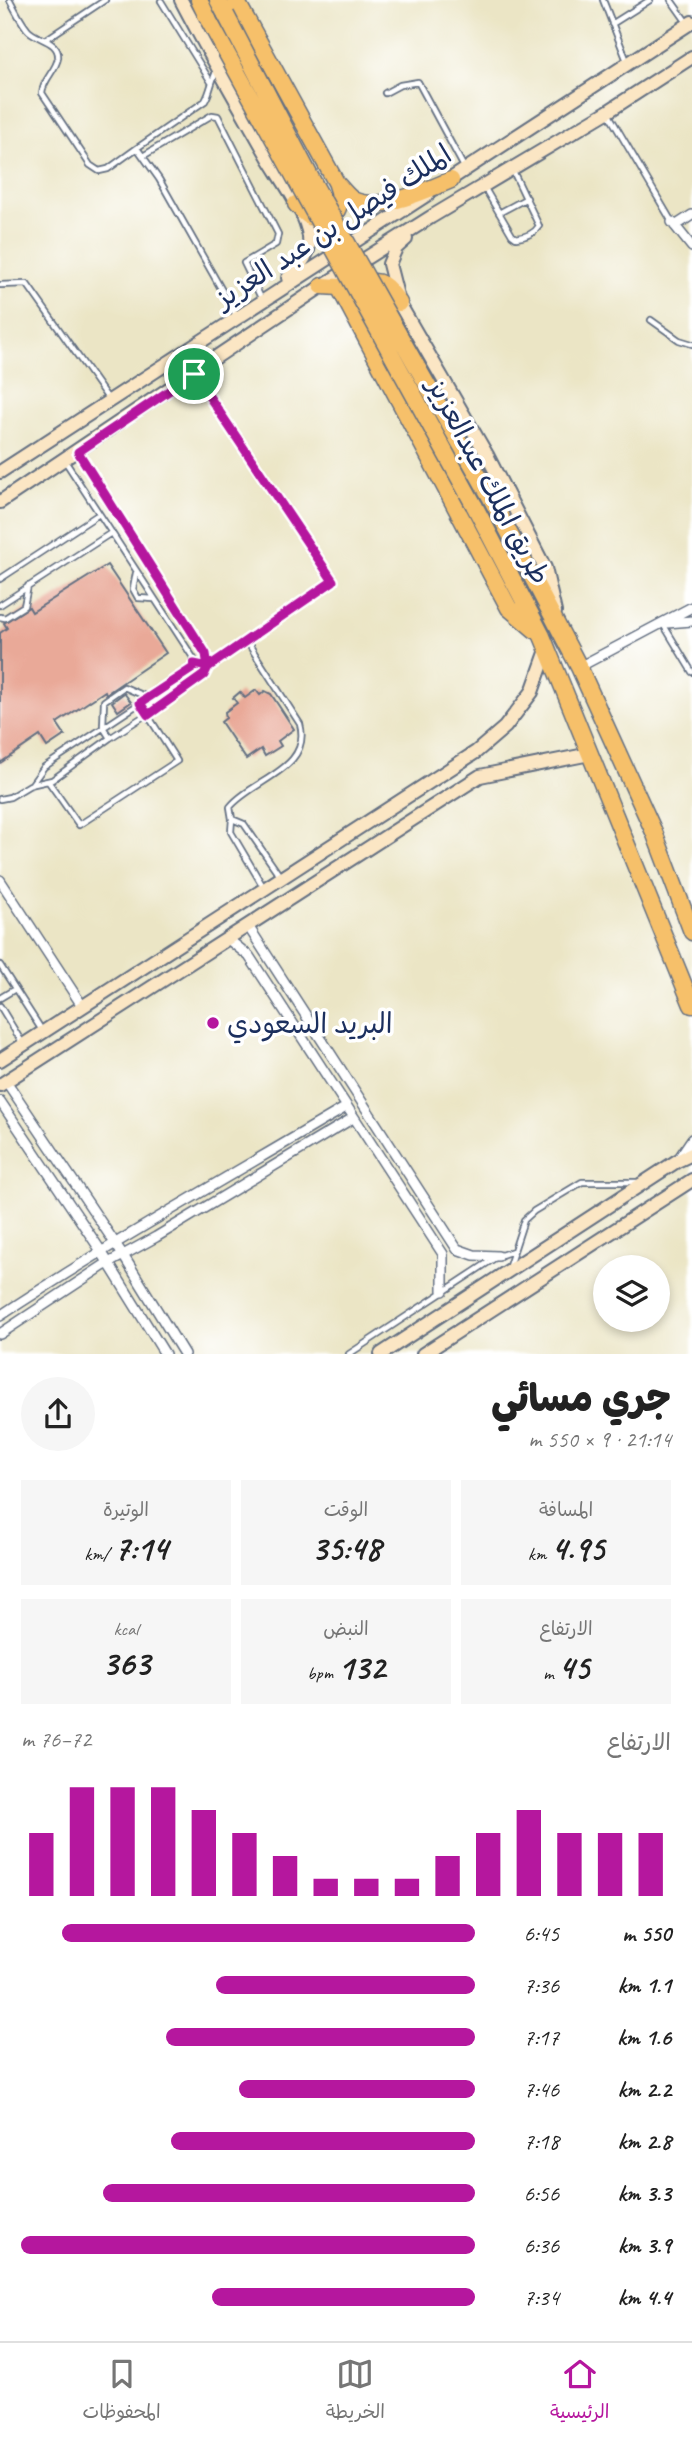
<!DOCTYPE html>
<html lang="ar">
<head>
<meta charset="utf-8">
<style>
  body { margin:0; font-family:Caveat,"Playpen Sans Arabic",sans-serif; background:#f6f6f6; color:#222; direction:rtl; height:100vh; display:flex; flex-direction:column; font-size:26px; white-space:nowrap }
  * { box-sizing:border-box; margin:0 }
  p { font-size:23px; color:#767676 }
  .icon { flex:none; width:38px; height:38px; fill:none; stroke:currentColor; stroke-width:2; stroke-linecap:round; stroke-linejoin:round }
  .map { position:relative; height:1354px; overflow:hidden; direction:ltr }
  .side { display:flex; flex-direction:column; background:#fff; flex:1 }
  .side>* { flex:none }
  .controls { position:absolute; left:593px; top:1255px; display:grid; gap:14px }
  .controls a { display:grid; place-items:center; width:77px; height:77px; border-radius:50%; background:#fff; box-shadow:0 4px 10px #0003; font-size:35px }
  .pin { position:absolute; display:grid; place-items:center; width:60px; height:60px; color:#fff; margin:-30px; border:4px solid #fff; border-radius:50%; box-shadow:0 2px 7px #0007 }
  .round { display:grid; place-items:center; flex:none; width:74px; height:74px; border-radius:37px; background:#f6f6f6 }
  .overview { display:flex; align-items:center; justify-content:space-between; height:119px; padding:0 21px }
  h1 { font-size:38px; font-weight:800; line-height:52px }
  .metrics { display:grid; grid-template-columns:repeat(3,1fr); gap:10px; height:119px; padding:7px 21px }
  .metrics div { display:grid; align-content:center; border-radius:0px; background:#f6f6f6; text-align:center }
  .metrics b { font-size:35px; font-weight:800 }
  .metrics small { font-size:19px; font-weight:400 }
  .metrics p { font-size:19px }
  .chart { height:196px; padding:14px 21px }
  .chart p { display:flex; justify-content:space-between }
  .chart svg { width:100%; height:126px; margin-top:7px; stroke:#b5179e; stroke-width:6 }
  ul { padding:0 21px; list-style:none; font-size:23px }
  li { display:grid; grid-template-columns:112px 84px 1fr; align-items:center; height:52px }
  li i { height:18px; border-radius:9px; background:#b5179e }
  .dock { display:flex; justify-content:space-around; align-items:center; height:98px; border-top:2px solid #e0e0e0; background:#fff; font-size:19px; color:#767676 }
  .dock a { display:grid; justify-items:center; gap:4px }
  .dock .current { color:#b5179e }
  .map>svg:first-child { display:block }
  .building { fill:#e9a998 }
  .lines { fill:none; stroke-linecap:round; stroke-linejoin:round }
  .lane-casing { stroke:#646f82; stroke-width:8 }
  .street-casing { stroke:#646f82; stroke-width:12 }
  .secondary-casing { stroke:#646f82; stroke-width:16 }
  .highway-casing { stroke:#646f82; stroke-width:19 }
  .lane { stroke:#fff; stroke-width:4.5 }
  .street { stroke:#fff; stroke-width:9 }
  .secondary { stroke:#fbe6c4; stroke-width:12 }
  .highway { stroke:#f6c06b; stroke-width:16 }
  .highway-bridge-casing { stroke:#646f82; stroke-width:19; stroke-linecap:butt }
  .highway-bridge { stroke:#f6c06b; stroke-width:16 }
  .route-casing { stroke:#fff; stroke-width:14 }
  .route { stroke:#b5179e; stroke-width:9 }
  .poi-dot { fill:#b5179e; stroke:#fff; stroke-width:2.5 }
  .labels { text-anchor:middle; dominant-baseline:central; stroke-width:7; stroke-linejoin:round; paint-order:stroke }
  .street-label { font-size:28px; fill:#1b2f5e; stroke:#fff }
  .poi-label { font-size:28px; fill:#1b2f5e; stroke:#fff; text-anchor:start }
</style>
</head>
<body>
<div class="map">
<svg width="692" height="1354" viewBox="0 0 692 1354">
  <rect width="100%" height="100%" fill="#fff"/>
  <filter id="ink" filterUnits="userSpaceOnUse"><feTurbulence type="fractalNoise" baseFrequency=".0143" numOctaves="2"/><feDisplacementMap in="SourceGraphic" scale="14" xChannelSelector="R" yChannelSelector="G"/><feConvolveMatrix kernelMatrix="1 2 1 2 8 2 1 2 1" color-interpolation-filters="sRGB"/></filter>
  <filter id="wash" filterUnits="userSpaceOnUse"><feTurbulence type="fractalNoise" baseFrequency=".00686" numOctaves="4" result="noise"/><feDisplacementMap in="SourceGraphic" scale="28" xChannelSelector="R" yChannelSelector="G"/><feGaussianBlur stdDeviation="1.57" result="paint"/><feColorMatrix in="noise" values="0 0 0 0 0 0 0 0 0 0 0 0 0 0 0 0 0 1.4 0 .05"/><feComposite in="paint" operator="in"/></filter>
  <g filter="url(#wash)">
    <rect width="100%" height="100%" fill="#ebe5c5"/>
    <g id="blocks">
      <path class="building" d="M 107,565 L 166,653 L 106,694 L 105,691 L 57,723 L 65,735 L 47,747 L 40,736 L 0,763 L 0,633 L 7,628 L 4,623 L 29,607 L 32,612 Z
        M 256,690 L 260,695 L 265,691 L 271,694 L 294,729 L 278,741 L 281,746 L 265,756 L 261,749 L 246,759 L 221,722 L 226,718 L 225,712 L 237,703 L 233,698 L 240,692 L 245,698 Z
        M 124,693 L 131,702 L 118,711 L 112,702 Z"/>
    </g>
  </g>
  <g filter="url(#ink)">
    <use href="#blocks" fill-opacity="0" stroke="#646f82" stroke-width="2"/>
    <g class="lines">
      <g class="lane-casing">
        <path id="lane" d="M 10,0 C 15,10 20,20 27,29 C 35,40 60,40 58,58 C 56,71 43,79 42,93 L 90,165 L 99,171 L 108,169 L 137,148 L 159,179 L 237,317
          M 603,0 L 627,61
          M 671,0 L 688,24
          M 161,1 L 211,82
          M 612,24 L 650,0
          M 45,40 L 105,0
          M 385,93 L 400,85 L 418,82 L 465,169
          M 608,113 L 672,222
          M 137,148 L 205,101 C 211,91 211,81 217,70
          M 143,156 L 212,115 L 218,116 L 278,234 L 276,244 L 244,263 L 262,300
          M 484,187 L 512,235 L 516,238 C 525,237 534,234 539,226 L 513,171
          M 499,213 L 527,198
          M 0,285 L 27,284 L 109,400
          M 651,320 L 679,340 L 692,344
          M 136,573 L 133,589 L 138,598 L 154,599
          M 0,579 L 99,514
          M 0,605 L 111,533
          M 0,617 L 5,618 L 24,606 L 28,586
          M 663,624 L 692,672
          M 246,640 L 300,724 C 312,769 253,779 230,807 L 232,819 L 231,832 L 264,888
          M 194,664 L 208,667 L 333,581 L 194,374
          M 110,738 L 103,727 L 104,701 L 124,687 L 147,697
          M 48,781 L 79,825 L 177,761 L 140,703
          M 31,785 L 44,767 L 193,668 L 194,659 L 65,461
          M 0,799 L 10,797 L 30,785 L 52,780 L 110,738 L 192,685 C 204,675 208,670 206,654 L 78,452
          M 232,819 L 244,824 L 280,876
          M 0,965 L 43,1032
          M 0,998 L 15,989
          M 0,1006 L 23,1044
          M 509,1266 L 524,1220 L 534,1211 L 582,1182 L 637,1182
          M 349,1354 L 498,1256 L 513,1251"/>
      </g>
      <g class="street-casing">
        <path id="street" d="M 672,222 L 692,247
          M 675,226 L 692,215
          M 667,623 L 692,621
          M 579,667 L 692,607
          M 0,880 L 83,1007
          M 248,926 L 457,1249 L 474,1255 L 498,1256
          M 228,939 L 249,956 L 443,1254 L 443,1291
          M 6,1081 L 123,1255 L 184,1354
          M 0,1101 L 101,1251 L 165,1354
          M 677,1161 L 692,1139
          M 0,1316 C 112,1242 230,1176 346,1107
          M 0,1334 L 103,1266 L 156,1237 L 353,1118"/>
      </g>
      <g class="secondary-casing">
        <path id="secondary" d="M 181,0 C 209,54 240,107 270,160 C 282,180 307,214 309,237 C 311,255 300,265 288,278
          M 443,184 L 692,22
          M 406,239 L 396,248 L 389,264 L 399,303 L 487,455 L 545,568 L 555,612
          M 0,472 L 428,194
          M 0,502 L 322,286 L 431,217 L 607,112 L 692,57
          M 0,1060 L 476,752 L 505,727 L 532,692 L 547,650
          M 0,1085 L 480,776 L 590,754
          M 381,1354 L 677,1161 L 692,1154
          M 423,1354 L 692,1180"/>
      </g>
      <g class="highway-casing">
        <path id="highway" d="M 199,0 L 209,21
          M 218,0 L 226,15
          M 236,0 L 337,184 C 342,189 348,197 353,200 C 380,213 426,190 451,180
          M 296,204 C 301,209 307,217 314,219 C 337,225 344,202 337,185
          M 322,286 L 339,287 L 509,608 L 535,630
          M 361,289 C 378,273 389,288 399,303
          M 491,498 L 579,667 L 654,832 L 692,932
          M 474,505 L 542,636 L 692,1005"/>
      </g>
      <use href="#lane" class="lane"/>
      <use href="#street" class="street"/>
      <use href="#secondary" class="secondary"/>
      <use href="#highway" class="highway"/>
      <g class="highway-bridge-casing">
        <path id="highway-bridge" d="M 226,15 L 315,186 L 491,498
          M 209,21 L 474,505"/>
      </g>
      <use href="#highway-bridge" class="highway-bridge"/>
    </g>
  </g>
  <g class="lines" filter="url(#ink)">
    <g class="route-casing">
      <path id="route" d="M 194,374 L 78,452 L 206,654 L 208,667 L 204,675 L 148,715 L 140,703 L 193,668 L 194,664 L 208,667 L 333,581 L 194,374"/>
    </g>
    <use href="#route" class="route"/>
  </g>
  <circle class="poi-dot" cx="213" cy="1023" r="7"/>
  <g class="labels">
    <g class="street-label">
      <text transform="translate(333 226) rotate(-33)">الملك فيصل بن عبد العزيز</text>
      <text transform="translate(489 481) rotate(62)">طريق الملك عبدالعزيز</text>
    </g>
    <g class="poi-label">
      <text x="227" y="1023">البريد السعودي</text>
    </g>
  </g>
</svg>
<div class="controls">
<a><svg class="icon" aria-label="layers" viewBox="0 0 24 24"><path d="M12 4l9 5-9 5-9-5zM3 14l9 5 9-5"/></svg></a>
</div>
<div class="pin" style="left:194px;top:374px;background:#1e9e55"><svg class="icon" aria-label="arrive" viewBox="0 0 24 24"><path d="M6 21V4h12l-3 4 3 4H6"/></svg></div>
</div>
<section class="side">
<div class="overview"><div><h1>جري مسائي</h1><p>21:14 · 9 × 550 m</p></div><a class="round"><svg class="icon" aria-label="share" viewBox="0 0 24 24"><path d="M12 15V3M7 8l5-5 5 5M5 13v7h14v-7"/></svg></a></div>
<div class="metrics">
<div><p>المسافة</p><b>4.95<small> km</small></b></div>
<div><p>الوقت</p><b>35:48</b></div>
<div><p>الوتيرة</p><b>7:14<small> /km</small></b></div>
</div>
<div class="metrics">
<div><p>الارتفاع</p><b>45<small> m</small></b></div>
<div><p>النبض</p><b>132<small> bpm</small></b></div>
<div><p>kcal</p><b>363</b></div>
</div>
<div class="chart"><p><span>الارتفاع</span>72–76 m</p>
<svg viewBox="0 0 160 44" preserveAspectRatio="none"><path d="M5 44V22M15 44V6M25 44V6M35 44V6M45 44V14M55 44V22M65 44V30M75 44V38M85 44V38M95 44V38M105 44V30M115 44V22M125 44V14M135 44V22M145 44V22M155 44V22"/></svg>
</div>
<ul>
<li><b>550 m</b>6:45<i style="width:91%"></i></li>
<li><b>1.1 km</b>7:36<i style="width:57%"></i></li>
<li><b>1.6 km</b>7:17<i style="width:68%"></i></li>
<li><b>2.2 km</b>7:46<i style="width:52%"></i></li>
<li><b>2.8 km</b>7:18<i style="width:67%"></i></li>
<li><b>3.3 km</b>6:56<i style="width:82%"></i></li>
<li><b>3.9 km</b>6:36<i style="width:100%"></i></li>
<li><b>4.4 km</b>7:34<i style="width:58%"></i></li>
</ul>
</section>
<nav class="dock">
<a class="current"><svg class="icon" aria-label="home" viewBox="0 0 24 24"><path d="M3 11l9-7 9 7M6 9v11h12V9"/></svg>الرئيسية</a>
<a><svg class="icon" aria-label="map" viewBox="0 0 24 24"><path d="M3 6l6-2 6 2 6-2v14l-6 2-6-2-6 2zM9 4v14M15 6v14"/></svg>الخريطة</a>
<a><svg class="icon" aria-label="saved" viewBox="0 0 24 24"><path d="M7 4h10v16l-5-4-5 4z"/></svg>المحفوظات</a>
</nav>
</body>
</html>
